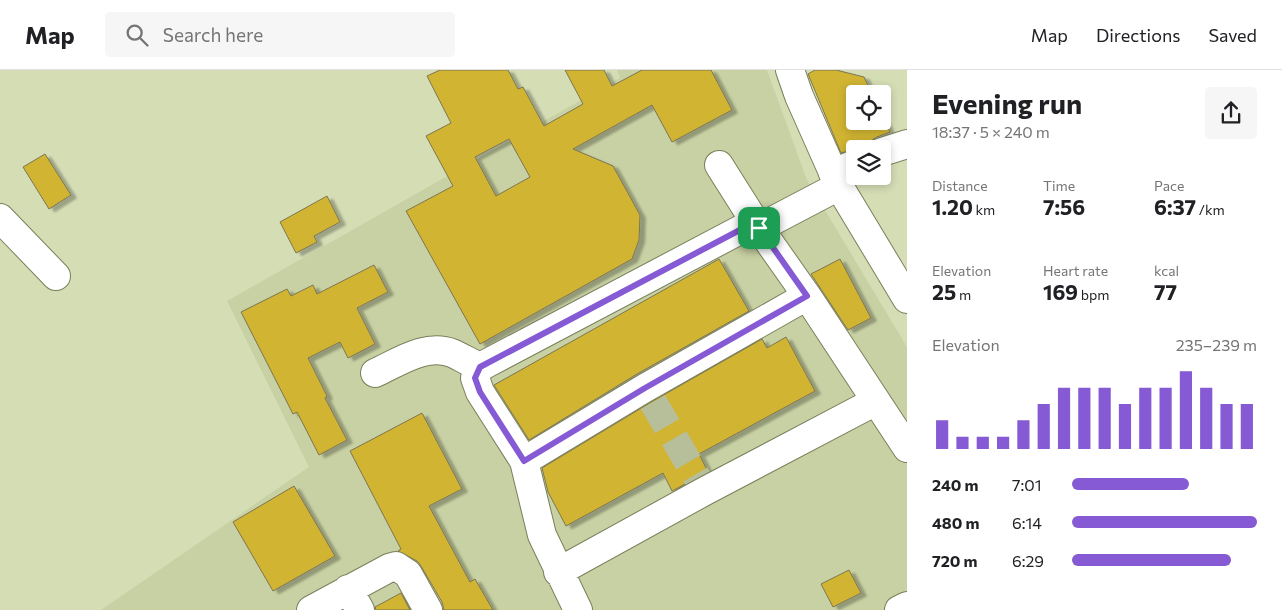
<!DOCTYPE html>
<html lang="en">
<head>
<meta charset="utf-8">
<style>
  body { margin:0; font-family:Commissioner,sans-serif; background:#f6f6f6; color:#202124; height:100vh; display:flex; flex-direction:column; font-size:19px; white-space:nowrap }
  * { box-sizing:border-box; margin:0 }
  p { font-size:16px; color:#757577 }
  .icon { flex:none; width:28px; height:28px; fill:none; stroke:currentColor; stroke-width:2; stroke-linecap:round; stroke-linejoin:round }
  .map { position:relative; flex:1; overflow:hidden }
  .details { display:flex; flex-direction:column; background:#fff; width:375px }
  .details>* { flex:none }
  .buttons { position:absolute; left:846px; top:15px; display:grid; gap:10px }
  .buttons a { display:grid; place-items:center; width:45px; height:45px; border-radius:5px; background:#fff; box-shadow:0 2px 8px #0003; font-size:25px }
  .pin { position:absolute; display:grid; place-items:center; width:42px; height:42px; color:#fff; margin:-21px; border-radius:10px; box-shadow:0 2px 8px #0006 }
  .round { display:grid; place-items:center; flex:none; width:52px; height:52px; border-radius:5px; background:#f6f6f6 }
  .summary { display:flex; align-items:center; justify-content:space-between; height:85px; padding:0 25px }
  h1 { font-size:28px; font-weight:700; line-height:38px }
  .metrics { display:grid; grid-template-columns:repeat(3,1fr); gap:8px; height:85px; padding:5px 25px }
  .metrics div { display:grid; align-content:center }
  .metrics b { font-size:21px; font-weight:700 }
  .metrics small { font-size:14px; font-weight:400 }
  .metrics p { font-size:14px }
  .chart { height:140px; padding:10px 25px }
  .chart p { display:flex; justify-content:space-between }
  .chart svg { width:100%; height:90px; margin-top:5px; stroke:#855ad4; stroke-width:6 }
  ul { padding:0 25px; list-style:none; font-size:16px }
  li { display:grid; grid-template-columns:80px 60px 1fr; align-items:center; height:38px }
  li i { height:12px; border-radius:6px; background:#855ad4 }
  header { display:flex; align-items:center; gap:30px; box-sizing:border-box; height:70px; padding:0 25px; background:#fff; border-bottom:1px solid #e0e0e0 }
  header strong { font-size:24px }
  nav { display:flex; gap:28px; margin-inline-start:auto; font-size:18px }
  .search { width:350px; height:45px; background:#f6f6f6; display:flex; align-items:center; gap:12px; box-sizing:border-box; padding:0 18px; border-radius:5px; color:#757577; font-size:19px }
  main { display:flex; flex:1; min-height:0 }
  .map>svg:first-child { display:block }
  .built { fill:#c8d1a3 }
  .building { fill:#d0b432; stroke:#7d7551; fill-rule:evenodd; filter:url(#shadow) }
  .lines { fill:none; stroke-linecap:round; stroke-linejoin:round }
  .minor-tunnel { stroke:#b7be9a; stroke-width:28; stroke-dasharray:28 14; stroke-linecap:butt }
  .minor-casing { stroke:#797f5b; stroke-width:30 }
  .major-casing { stroke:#797f5b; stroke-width:30 }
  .minor { stroke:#fff; stroke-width:28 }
  .major { stroke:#fff; stroke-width:28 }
  .route-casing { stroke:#fff; stroke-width:10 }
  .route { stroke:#855ad4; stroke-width:6 }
</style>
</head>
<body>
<header>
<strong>Map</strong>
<div class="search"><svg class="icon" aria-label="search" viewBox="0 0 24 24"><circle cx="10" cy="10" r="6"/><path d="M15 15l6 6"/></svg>Search here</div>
<nav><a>Map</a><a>Directions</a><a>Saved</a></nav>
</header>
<main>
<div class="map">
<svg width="907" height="540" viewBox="0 0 907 540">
  <defs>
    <filter id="shadow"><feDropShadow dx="5.5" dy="3" stdDeviation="1" flood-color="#0004"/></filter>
  </defs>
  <rect width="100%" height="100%" fill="#d5ddb5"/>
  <path class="built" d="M 617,0 L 767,0 L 807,110 L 907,277 L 907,540 L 101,540 L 309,397 L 227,231 L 620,8 Z"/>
  <path class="building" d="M 440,0 L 508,0 L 518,19 L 523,17 L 544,56 L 583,34 L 565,0 L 604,0 L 612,16 L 642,0 L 711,0 L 732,40 L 672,72 L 652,35 L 573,79 L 613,96 L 640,145 L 639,170 L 632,189 L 480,274 L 406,141 L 453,116 L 426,66 L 451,53 L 427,6 ZM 509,69 L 530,107 L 496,126 L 475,87 Z
    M 815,0 L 836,0 L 864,7 L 872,24 L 855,24 L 855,51 L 882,51 L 882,46 L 890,62 L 877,67 L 857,79 L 841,83 L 808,4 Z
    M 45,84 L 71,125 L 49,139 L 23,97 Z
    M 327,126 L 340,152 L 314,166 L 317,172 L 296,183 L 280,152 Z
    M 719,189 L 749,241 L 637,304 L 529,370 L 494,315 Z
    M 840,189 L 871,248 L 848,260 L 811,204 Z
    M 374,195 L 388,222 L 357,238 L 375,274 L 348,288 L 340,272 L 308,288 L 327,326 L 325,328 L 347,370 L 319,385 L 297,342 L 293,344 L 241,242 L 287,219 L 291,226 L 313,215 L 317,224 Z
    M 786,267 L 815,321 L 699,384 L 708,402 L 672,421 L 663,403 L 566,456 L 548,422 L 542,398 L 653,331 L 762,269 L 767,278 Z
    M 422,343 L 462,419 L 429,436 L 470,512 L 475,509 L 493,540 L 444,540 L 442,532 L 421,496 L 417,491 L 398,481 L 401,479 L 350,381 Z
    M 294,416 L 335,486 L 273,521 L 233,452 Z
    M 849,500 L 861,523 L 833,537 L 821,514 Z
    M 401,523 L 410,540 L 376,540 L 375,537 Z"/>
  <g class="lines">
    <path class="minor-tunnel" d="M 653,332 L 698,409"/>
    <g class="minor-casing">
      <path id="minor" d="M 882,82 L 907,74
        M 719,95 L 755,152 L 807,226 L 907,378
        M 833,103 L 855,94
        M 0,148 L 56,206
        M 759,158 L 839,116
        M 375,303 C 399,292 426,273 452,283 C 461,287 471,293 480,297
        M 524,391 L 645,318 L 807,226
        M 558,502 L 705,421 L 876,331
        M 348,519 L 360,540
        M 311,540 L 389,498 L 396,496 L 408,504 L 428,540
        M 578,540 L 542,465 L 524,391 L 480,322 L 475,308 L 480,297 L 755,152
        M 899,540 L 907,536"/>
    </g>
    <g class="major-casing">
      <path id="major" d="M 790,0 L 799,26 L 839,116 L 907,229"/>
    </g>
    <use href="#minor" class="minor"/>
    <use href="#major" class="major"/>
  </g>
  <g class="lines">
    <g class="route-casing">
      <path id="route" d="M 755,152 L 807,226 L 645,318 L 524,391 L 480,322 L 475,308 L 480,297 Z"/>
    </g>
    <use href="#route" class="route"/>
  </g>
</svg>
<div class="buttons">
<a><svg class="icon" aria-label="locate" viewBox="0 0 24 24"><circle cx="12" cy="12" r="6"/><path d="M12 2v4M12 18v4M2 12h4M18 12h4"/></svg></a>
<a><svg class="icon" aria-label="layers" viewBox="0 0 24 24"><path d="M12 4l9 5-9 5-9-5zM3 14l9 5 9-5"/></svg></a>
</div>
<div class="pin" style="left:759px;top:158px;background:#1e9e55"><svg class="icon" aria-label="arrive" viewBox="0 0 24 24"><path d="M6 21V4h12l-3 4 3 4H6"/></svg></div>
</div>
<section class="details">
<div class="summary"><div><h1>Evening run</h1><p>18:37 · 5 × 240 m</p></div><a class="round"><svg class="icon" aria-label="share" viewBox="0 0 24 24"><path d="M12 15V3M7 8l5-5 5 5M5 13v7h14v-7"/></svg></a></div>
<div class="metrics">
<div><p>Distance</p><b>1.20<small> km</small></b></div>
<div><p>Time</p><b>7:56</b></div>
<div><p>Pace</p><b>6:37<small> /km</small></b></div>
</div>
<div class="metrics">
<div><p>Elevation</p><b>25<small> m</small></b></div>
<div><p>Heart rate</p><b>169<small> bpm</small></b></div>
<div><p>kcal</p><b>77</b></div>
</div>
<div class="chart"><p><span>Elevation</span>235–239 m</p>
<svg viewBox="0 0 160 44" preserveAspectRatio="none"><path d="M5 44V30M15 44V38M25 44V38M35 44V38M45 44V30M55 44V22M65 44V14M75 44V14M85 44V14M95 44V22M105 44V14M115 44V14M125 44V6M135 44V14M145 44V22M155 44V22"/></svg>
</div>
<ul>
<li><b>240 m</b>7:01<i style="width:63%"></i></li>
<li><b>480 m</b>6:14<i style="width:100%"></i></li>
<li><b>720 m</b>6:29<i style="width:86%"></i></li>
</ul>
</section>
</main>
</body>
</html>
